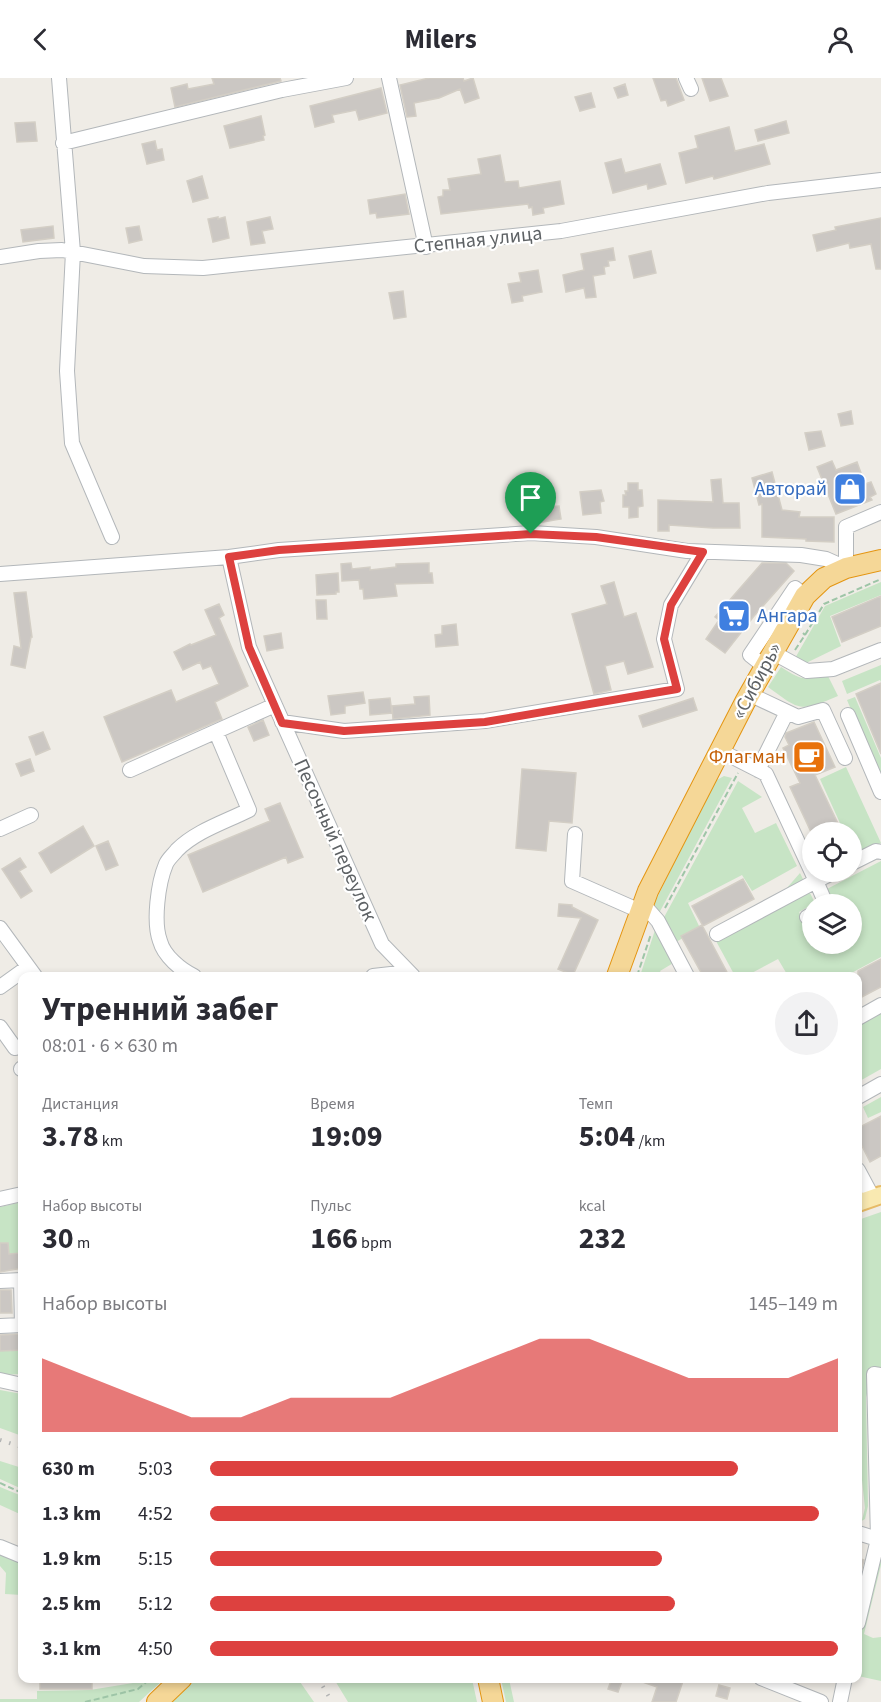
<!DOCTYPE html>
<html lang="ru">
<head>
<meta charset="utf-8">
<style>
  body { margin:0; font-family:"Source Sans 3",sans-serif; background:#f2f2f3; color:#2b2b33; height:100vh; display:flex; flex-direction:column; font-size:22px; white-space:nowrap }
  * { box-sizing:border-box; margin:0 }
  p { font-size:20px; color:#7c7c81 }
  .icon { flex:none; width:33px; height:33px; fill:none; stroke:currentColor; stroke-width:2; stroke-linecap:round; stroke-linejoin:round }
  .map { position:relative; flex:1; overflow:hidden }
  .sheet { position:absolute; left:18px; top:894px; width:844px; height:711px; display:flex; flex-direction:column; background:#fff; border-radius:12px; box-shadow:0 3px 9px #0003 }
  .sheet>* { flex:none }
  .controls { position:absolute; left:802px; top:744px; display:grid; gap:12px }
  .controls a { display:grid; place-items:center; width:60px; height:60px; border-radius:50%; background:#fff; box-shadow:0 3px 9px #0003; font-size:30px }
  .pin { position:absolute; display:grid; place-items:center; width:51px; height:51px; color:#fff; margin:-62px -26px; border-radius:50% 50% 50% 0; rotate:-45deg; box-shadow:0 0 6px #0007 }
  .pin .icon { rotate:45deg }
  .round { display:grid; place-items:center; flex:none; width:63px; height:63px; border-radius:32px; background:#f2f2f3 }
  .head { display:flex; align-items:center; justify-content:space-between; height:102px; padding:0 24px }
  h1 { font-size:33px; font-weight:700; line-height:45px }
  .metrics { display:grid; grid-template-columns:repeat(3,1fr); gap:9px; height:102px; padding:6px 24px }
  .metrics div { display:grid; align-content:center }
  .metrics b { font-size:30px; font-weight:700 }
  .metrics small { font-size:16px; font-weight:400 }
  .metrics p { font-size:16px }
  .chart { height:168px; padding:12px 24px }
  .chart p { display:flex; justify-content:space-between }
  .chart svg { width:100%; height:108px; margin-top:6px; fill:#dd413f; opacity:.7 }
  ul { padding:0 24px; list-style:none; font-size:20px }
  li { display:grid; grid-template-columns:96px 72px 1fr; align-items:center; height:45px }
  li i { height:15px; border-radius:8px; background:#dd413f }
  header { display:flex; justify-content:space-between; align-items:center; height:78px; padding:0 24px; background:#fff; font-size:27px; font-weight:700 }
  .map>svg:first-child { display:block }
  .green { fill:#c7e4c5 }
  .building { fill:#cbc7c3; stroke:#d3cec5; stroke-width:1.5 }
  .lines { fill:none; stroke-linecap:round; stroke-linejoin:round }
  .minor-casing { stroke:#b3b7ba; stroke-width:16 }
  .major-casing { stroke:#e7bb67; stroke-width:20 }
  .highway-casing { stroke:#e49511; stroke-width:22 }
  .path { stroke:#9ec5a7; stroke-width:2; stroke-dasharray:6 3; stroke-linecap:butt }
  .minor { stroke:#fff; stroke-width:14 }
  .major { stroke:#f9e9b1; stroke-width:16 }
  .highway { stroke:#f5d797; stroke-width:20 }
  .rail { stroke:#b4b5b5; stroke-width:4; stroke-dasharray:1.5 8; stroke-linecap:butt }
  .route-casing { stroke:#fff; stroke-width:12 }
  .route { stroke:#dd413f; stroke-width:8 }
  .labels { text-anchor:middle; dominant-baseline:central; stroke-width:4.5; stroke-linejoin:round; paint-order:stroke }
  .street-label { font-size:20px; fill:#5e6265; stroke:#fff }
  .shop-label { font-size:20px; fill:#366cbe; stroke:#fff; text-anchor:end }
  .food-label { font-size:20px; fill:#c56008; stroke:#fff; text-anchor:end }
</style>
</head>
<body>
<header><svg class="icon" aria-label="back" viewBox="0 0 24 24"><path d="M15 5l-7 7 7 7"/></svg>Milers<svg class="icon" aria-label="person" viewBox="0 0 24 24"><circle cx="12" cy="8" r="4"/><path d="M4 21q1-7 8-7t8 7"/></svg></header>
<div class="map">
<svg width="881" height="1624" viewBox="0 0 881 1624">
  <rect width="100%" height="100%" fill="#efece6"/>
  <path class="green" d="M 881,504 L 881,517 L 830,538 L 841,568 L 802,587 L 794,582 L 825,528 Z
    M 881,587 L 881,604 L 880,602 L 847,616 L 842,603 Z
    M 781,589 C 801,602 804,603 827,596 L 838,618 C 799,634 801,633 768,609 Z
    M 855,619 L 881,680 L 881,704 L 847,622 Z
    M 846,689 L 881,765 L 854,777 L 852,771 L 852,754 L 844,754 L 820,701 Z
    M 724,698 L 732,700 L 658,837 L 655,832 L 655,824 L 715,703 Z
    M 738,703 L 762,719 L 742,730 L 755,755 L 776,745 L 797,788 L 752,813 L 742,797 L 688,825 L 700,850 L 676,864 L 662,843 Z
    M 881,783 L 881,879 L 846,898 L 788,898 L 778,881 L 746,898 L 735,898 L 716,863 L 764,836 L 800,795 L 815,825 L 799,834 L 813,859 L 813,866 L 852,866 L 852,826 L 833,826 L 825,812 Z
    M 656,849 L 675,884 L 660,893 L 663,898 L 640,898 Z
    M 881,933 L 881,991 L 858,1004 L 858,946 Z
    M 881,1019 L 881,1034 L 868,1040 L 863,1029 Z
    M 22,1124 L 22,1175 L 0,1177 L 0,1129 Z
    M 881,1134 L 881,1290 L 875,1290 L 866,1319 L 868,1428 L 865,1441 L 858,1445 L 858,1441 L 862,1442 L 865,1430 L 858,1365 L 858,1142 Z
    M 22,1272 L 22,1296 L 0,1297 L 0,1273 Z
    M 0,1312 L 22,1316 L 22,1358 L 0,1350 Z
    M 0,1383 L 22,1390 L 22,1411 L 0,1401 Z
    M 0,1409 L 22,1418 L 22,1437 L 0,1427 Z
    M 0,1473 L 22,1482 L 22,1517 L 5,1516 L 6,1495 L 0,1488 Z
    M 881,1477 L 881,1487 L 864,1556 L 873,1560 L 881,1559 L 881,1603 L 858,1598 L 858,1570 L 877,1484 Z
    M 198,1600 L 298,1601 L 314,1624 L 171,1624 Z
    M 141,1601 L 164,1601 L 139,1624 L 0,1624 L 0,1621 L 37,1621 L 37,1613 L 90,1612 L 139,1604 Z
    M 334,1601 L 472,1601 L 477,1624 L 348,1624 Z
    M 501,1601 L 509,1601 L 514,1624 L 506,1624 Z"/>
  <path class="building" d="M 212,0 L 280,0 L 281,3 L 175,29 L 171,10 L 187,6 L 188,11 L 214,6 Z
    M 429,0 L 463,0 L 464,3 L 473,0 L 479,20 L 465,25 L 460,11 L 439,20 L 414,25 L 416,38 L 407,39 L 400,7 Z
    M 653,0 L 676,0 L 684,22 L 668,28 L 666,22 L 661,23 Z
    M 702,0 L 721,0 L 728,18 L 710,23 Z
    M 625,6 L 628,17 L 618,20 L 614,10 Z
    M 381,10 L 387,35 L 359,42 L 356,32 L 332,37 L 334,44 L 315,49 L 310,28 Z
    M 591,15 L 595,29 L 580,33 L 575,19 Z
    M 261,38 L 265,57 L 263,58 L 264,62 L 230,70 L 224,48 Z
    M 786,43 L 789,55 L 758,63 L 755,52 Z
    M 35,44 L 37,63 L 17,64 L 15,45 Z
    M 729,49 L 735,73 L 764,66 L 770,86 L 714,101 L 713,98 L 686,105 L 679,75 L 698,70 L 695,58 Z
    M 155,63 L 157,72 L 162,71 L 164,82 L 147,86 L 142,66 Z
    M 500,77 L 505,104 L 518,103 L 519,110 L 560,103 L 564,126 L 543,130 L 544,135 L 533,137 L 532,129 L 529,130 L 528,126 L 441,136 L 438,119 L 443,118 L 443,112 L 450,112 L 448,101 L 481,96 L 478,81 Z
    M 621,81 L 625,95 L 660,86 L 666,106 L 648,111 L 647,106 L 613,115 L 605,85 Z
    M 202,98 L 208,120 L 193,124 L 187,103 Z
    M 405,116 L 409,136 L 377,140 L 376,135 L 370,136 L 368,122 Z
    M 218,139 L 218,141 L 225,139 L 229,160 L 213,164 L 208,141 Z
    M 270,139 L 273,151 L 262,153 L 265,165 L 251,167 L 247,144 Z
    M 881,140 L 881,191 L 876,191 L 871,166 L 850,170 L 849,165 L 817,173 L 813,157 L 836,152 L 835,149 Z
    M 53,148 L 54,160 L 23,164 L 21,152 Z
    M 139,148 L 142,162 L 129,165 L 126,150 Z
    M 613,170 L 615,182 L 608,183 L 609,188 L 604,189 L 605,196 L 593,198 L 596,219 L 586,220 L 584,210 L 566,214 L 563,197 L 584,192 L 581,176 Z
    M 651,173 L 656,195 L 634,200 L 629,178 Z
    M 538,192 L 542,214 L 522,218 L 523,223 L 512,225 L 508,206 L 521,204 L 519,195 Z
    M 403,213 L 406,239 L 394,241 L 389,215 Z
    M 851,333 L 853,346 L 841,348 L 838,336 Z
    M 821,353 L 825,368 L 809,372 L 805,355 Z
    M 832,383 L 836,392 L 857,384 L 865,406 L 871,404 L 876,416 L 870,419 L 872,422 L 836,436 L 817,389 Z
    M 772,394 L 782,432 L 800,434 L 799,439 L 834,439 L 834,464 L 806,463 L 806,461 L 762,459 L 762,426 L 759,427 L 752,400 Z
    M 721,401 L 723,425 L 739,425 L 740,450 L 713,450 L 669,447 L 669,453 L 658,453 L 658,422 L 713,424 L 711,402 Z
    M 628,405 L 638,405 L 638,412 L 642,412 L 643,428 L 638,429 L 638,439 L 629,440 L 629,429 L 623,429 L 623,417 L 626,417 L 625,413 L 628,413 Z
    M 601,412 L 604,423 L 600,424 L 601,435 L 583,437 L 580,414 Z
    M 559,428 L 561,441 L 538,445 L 536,430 Z
    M 351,485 L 352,491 L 370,489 L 370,492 L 396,489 L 396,486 L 429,485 L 429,495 L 432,495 L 433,505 L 395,506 L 397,518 L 364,521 L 363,511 L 360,511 L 359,502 L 342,503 L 341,486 Z
    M 762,485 L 786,485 L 794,493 L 754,538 L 725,575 L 706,561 L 719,542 L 715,539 Z
    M 338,495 L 339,514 L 336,514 L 336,516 L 317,517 L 316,497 Z
    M 614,504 L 624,539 L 636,535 L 653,589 L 628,596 L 624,583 L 605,588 L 611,612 L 594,616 L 572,536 L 607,526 L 601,508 Z
    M 26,514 L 32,559 L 31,559 L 25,590 L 11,587 L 14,568 L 21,570 L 14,515 Z
    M 881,518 L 881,548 L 842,564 L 832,539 Z
    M 316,522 L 326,522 L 327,541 L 317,541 Z
    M 219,526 L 224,537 L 219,540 L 248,608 L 215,624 L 222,641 L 122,684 L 104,639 L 171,612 L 176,624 L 219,606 L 211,588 L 203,591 L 200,584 L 183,592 L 174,574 L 190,566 L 191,567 L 216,557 L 205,532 Z
    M 456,546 L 458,567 L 436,569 L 435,557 L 442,556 L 442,548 Z
    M 281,555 L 283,570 L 267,573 L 264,558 Z
    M 881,605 L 881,676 L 856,616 Z
    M 363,614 L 365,625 L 345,628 L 345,635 L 331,637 L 328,618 Z
    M 429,618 L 430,637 L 393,641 L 392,628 L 415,626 L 414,619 Z
    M 390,620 L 392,635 L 370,637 L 369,622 Z
    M 693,620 L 697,632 L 643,649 L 639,638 Z
    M 263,642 L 269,657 L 254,663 L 248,649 Z
    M 814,644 L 835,689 L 815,697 L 842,754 L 811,754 L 790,709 L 800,705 L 783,670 L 789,667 L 785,659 L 786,655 Z
    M 43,654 L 50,671 L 36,677 L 29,659 Z
    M 30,681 L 34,693 L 21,698 L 16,686 Z
    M 522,691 L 576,695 L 572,745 L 549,743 L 546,773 L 516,770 Z
    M 280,725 L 303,779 L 288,785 L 286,779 L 203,814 L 188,777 L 270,743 L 265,731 Z
    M 83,748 L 94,768 L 51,795 L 39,775 Z
    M 108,763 L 118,787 L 106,792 L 96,768 Z
    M 20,780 L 26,789 L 19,793 L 32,813 L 21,820 L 2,791 Z
    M 743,801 L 754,821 L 703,848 L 692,828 Z
    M 559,826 L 572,827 L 572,829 L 598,842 L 573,897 L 558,891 L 581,840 L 558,838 Z
    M 702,847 L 729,898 L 703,898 L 681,858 Z
    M 881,881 L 881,909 L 858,921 L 858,893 Z
    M 881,1038 L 881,1078 L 870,1084 L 858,1060 L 858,1050 Z
    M 0,1165 L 8,1165 L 9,1176 L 22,1175 L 22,1190 L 0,1194 Z
    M 0,1212 L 11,1212 L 12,1235 L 0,1235 Z
    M 22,1256 L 22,1272 L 0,1273 L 0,1257 Z
    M 858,1480 L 864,1482 L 858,1506 Z
    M 40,1600 L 92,1600 L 92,1611 L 40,1611 Z
    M 612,1600 L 623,1600 L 618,1614 L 608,1611 Z
    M 638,1600 L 675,1600 L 683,1603 L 676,1624 L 652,1624 L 657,1609 L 637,1602 Z
    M 719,1607 L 730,1610 L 727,1621 L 716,1618 Z"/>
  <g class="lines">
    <g class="minor-casing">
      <path id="minor" d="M 59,0 L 73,174 L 67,293 L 72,365 L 112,459
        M 389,0 L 426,169
        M 686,0 L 691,11
        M 63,65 L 282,12 L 346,0
        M 0,179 L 39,173 L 62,172 L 144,188 L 203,190 L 561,153 L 768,115 L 881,102
        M 229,479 L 249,569 L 382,866 L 413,898
        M 0,496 L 229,479 L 279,472 L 531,455 L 596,459 L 687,473 L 801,477 L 826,481 L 846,490 L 846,449 L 881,434
        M 772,574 L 807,593 L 833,591 L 881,572
        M 764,588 L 750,577 L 795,510 L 805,518
        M 749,616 L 798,639 L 823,632 L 845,680
        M 848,637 L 881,714
        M 282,644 L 344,653 L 485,643 L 677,611 L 664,561 L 671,527 L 703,474
        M 721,673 L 766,696 L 816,803 L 834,794
        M 130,692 L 275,627
        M 758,692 L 787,634
        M 0,751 L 31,737
        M 575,756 L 572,803 L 640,833
        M 852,785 L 876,773 L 881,774
        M 643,826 L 658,843 L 687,898
        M 807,839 L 813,836
        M 0,850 L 35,898
        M 717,856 L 816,803 L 826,826
        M 194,898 C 181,892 164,878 160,863 C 153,844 158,805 166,786 C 168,781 174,776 177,772 C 196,753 225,744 249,732 L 216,654
        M 373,898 L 409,894
        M 0,909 L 28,889
        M 858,940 L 881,927
        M 0,949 L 15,970
        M 21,991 L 22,990
        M 858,1019 L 881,1006
        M 858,1092 L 873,1120
        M 0,1121 L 22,1116
        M 0,1203 L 22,1202
        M 0,1248 L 22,1247 L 21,1202
        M 0,1302 L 22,1307
        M 858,1455 L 881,1462
        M 0,1469 L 22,1478
        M 858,1545 L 878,1461 L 874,1296 L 881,1297
        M 761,1600 L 821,1624
        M 840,1624 L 845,1600"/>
    </g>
    <g class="major-casing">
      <path id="major" d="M 858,1125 L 881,1117"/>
    </g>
    <g class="highway-casing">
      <path id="highway" d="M 617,898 L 648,813 L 745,624 L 805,518 L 824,500 L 846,490 L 881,482
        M 488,1600 L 493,1624
        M 157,1624 L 182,1600"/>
    </g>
    <path class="path" d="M 805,557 L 824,526 L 881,501
      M 795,572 L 805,557 L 803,555
      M 665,830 L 738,695
      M 637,898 L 651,856
      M 0,1405 L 22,1415
      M 85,1624 L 138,1611 L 151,1600"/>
    <use href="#minor" class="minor"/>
    <use href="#major" class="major"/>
    <use href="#highway" class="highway"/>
    <path class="rail" d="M 0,1362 L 22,1369
      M 318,1600 L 332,1624"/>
  </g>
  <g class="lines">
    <g class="route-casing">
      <path id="route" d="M 531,456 L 596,459 L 703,474 L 671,527 L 664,561 L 677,611 L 485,644 L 344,653 L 282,645 L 249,569 L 229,479 L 279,472 Z"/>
    </g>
    <use href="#route" class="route"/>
  </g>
  <defs>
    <g id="shop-square" transform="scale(1.725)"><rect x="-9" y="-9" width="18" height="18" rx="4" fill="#3f7fe0" stroke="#fff"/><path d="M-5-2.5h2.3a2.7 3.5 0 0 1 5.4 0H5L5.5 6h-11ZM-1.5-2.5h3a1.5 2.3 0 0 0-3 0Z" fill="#fff"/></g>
    <g id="supermarket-square" transform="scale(1.725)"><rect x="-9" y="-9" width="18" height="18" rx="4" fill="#3f7fe0" stroke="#fff"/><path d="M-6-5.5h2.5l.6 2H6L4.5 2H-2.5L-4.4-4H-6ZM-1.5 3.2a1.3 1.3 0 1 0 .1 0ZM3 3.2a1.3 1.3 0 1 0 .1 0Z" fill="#fff"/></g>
    <g id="cafe-square" transform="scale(1.725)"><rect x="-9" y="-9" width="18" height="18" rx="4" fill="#e8710a" stroke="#fff"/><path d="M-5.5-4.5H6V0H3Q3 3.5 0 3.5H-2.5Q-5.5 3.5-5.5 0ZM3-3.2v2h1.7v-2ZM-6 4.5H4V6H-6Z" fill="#fff"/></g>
  </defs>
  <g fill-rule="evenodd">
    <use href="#shop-square" x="850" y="411"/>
    <use href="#supermarket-square" x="734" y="538"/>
    <use href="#cafe-square" x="809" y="679"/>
  </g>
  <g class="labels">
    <g class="street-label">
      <text transform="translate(478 162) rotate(-6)">Степная улица</text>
      <text transform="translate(757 603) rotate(-62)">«Сибирь»</text>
      <text transform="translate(335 762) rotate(66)">Песочный переулок</text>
    </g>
    <g class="shop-label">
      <text x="827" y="411">Авторай</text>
      <text x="757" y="538" text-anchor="start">Ангара</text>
    </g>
    <g class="food-label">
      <text x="786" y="679">Флагман</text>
    </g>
  </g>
</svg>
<div class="controls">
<a><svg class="icon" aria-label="locate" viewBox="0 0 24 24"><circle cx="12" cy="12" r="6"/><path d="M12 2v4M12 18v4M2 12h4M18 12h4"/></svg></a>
<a><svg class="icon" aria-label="layers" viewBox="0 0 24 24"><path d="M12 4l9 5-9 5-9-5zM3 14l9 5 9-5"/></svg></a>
</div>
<div class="pin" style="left:531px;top:456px;background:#1e9e55"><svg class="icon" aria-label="arrive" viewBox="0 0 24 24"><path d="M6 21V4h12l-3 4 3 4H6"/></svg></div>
<section class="sheet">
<div class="head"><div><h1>Утренний забег</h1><p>08:01 · 6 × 630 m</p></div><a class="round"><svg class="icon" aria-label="share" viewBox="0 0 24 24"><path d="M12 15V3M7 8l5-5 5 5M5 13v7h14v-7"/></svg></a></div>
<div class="metrics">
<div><p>Дистанция</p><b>3.78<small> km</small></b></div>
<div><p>Время</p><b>19:09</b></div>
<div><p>Темп</p><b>5:04<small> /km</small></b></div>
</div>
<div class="metrics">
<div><p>Набор высоты</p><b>30<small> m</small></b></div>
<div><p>Пульс</p><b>166<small> bpm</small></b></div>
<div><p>kcal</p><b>232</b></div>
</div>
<div class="chart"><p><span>Набор высоты</span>145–149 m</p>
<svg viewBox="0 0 160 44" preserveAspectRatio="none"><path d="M0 44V14L10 22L20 30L30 38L40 38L50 30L60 30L70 30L80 22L90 14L100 6L110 6L120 14L130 22L140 22L150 22L160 14V44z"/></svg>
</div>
<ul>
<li><b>630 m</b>5:03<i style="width:84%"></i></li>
<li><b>1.3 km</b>4:52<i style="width:97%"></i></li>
<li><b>1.9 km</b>5:15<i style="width:72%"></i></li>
<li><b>2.5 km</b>5:12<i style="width:74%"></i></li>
<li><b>3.1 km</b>4:50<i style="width:100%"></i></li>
</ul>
</section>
</div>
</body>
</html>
